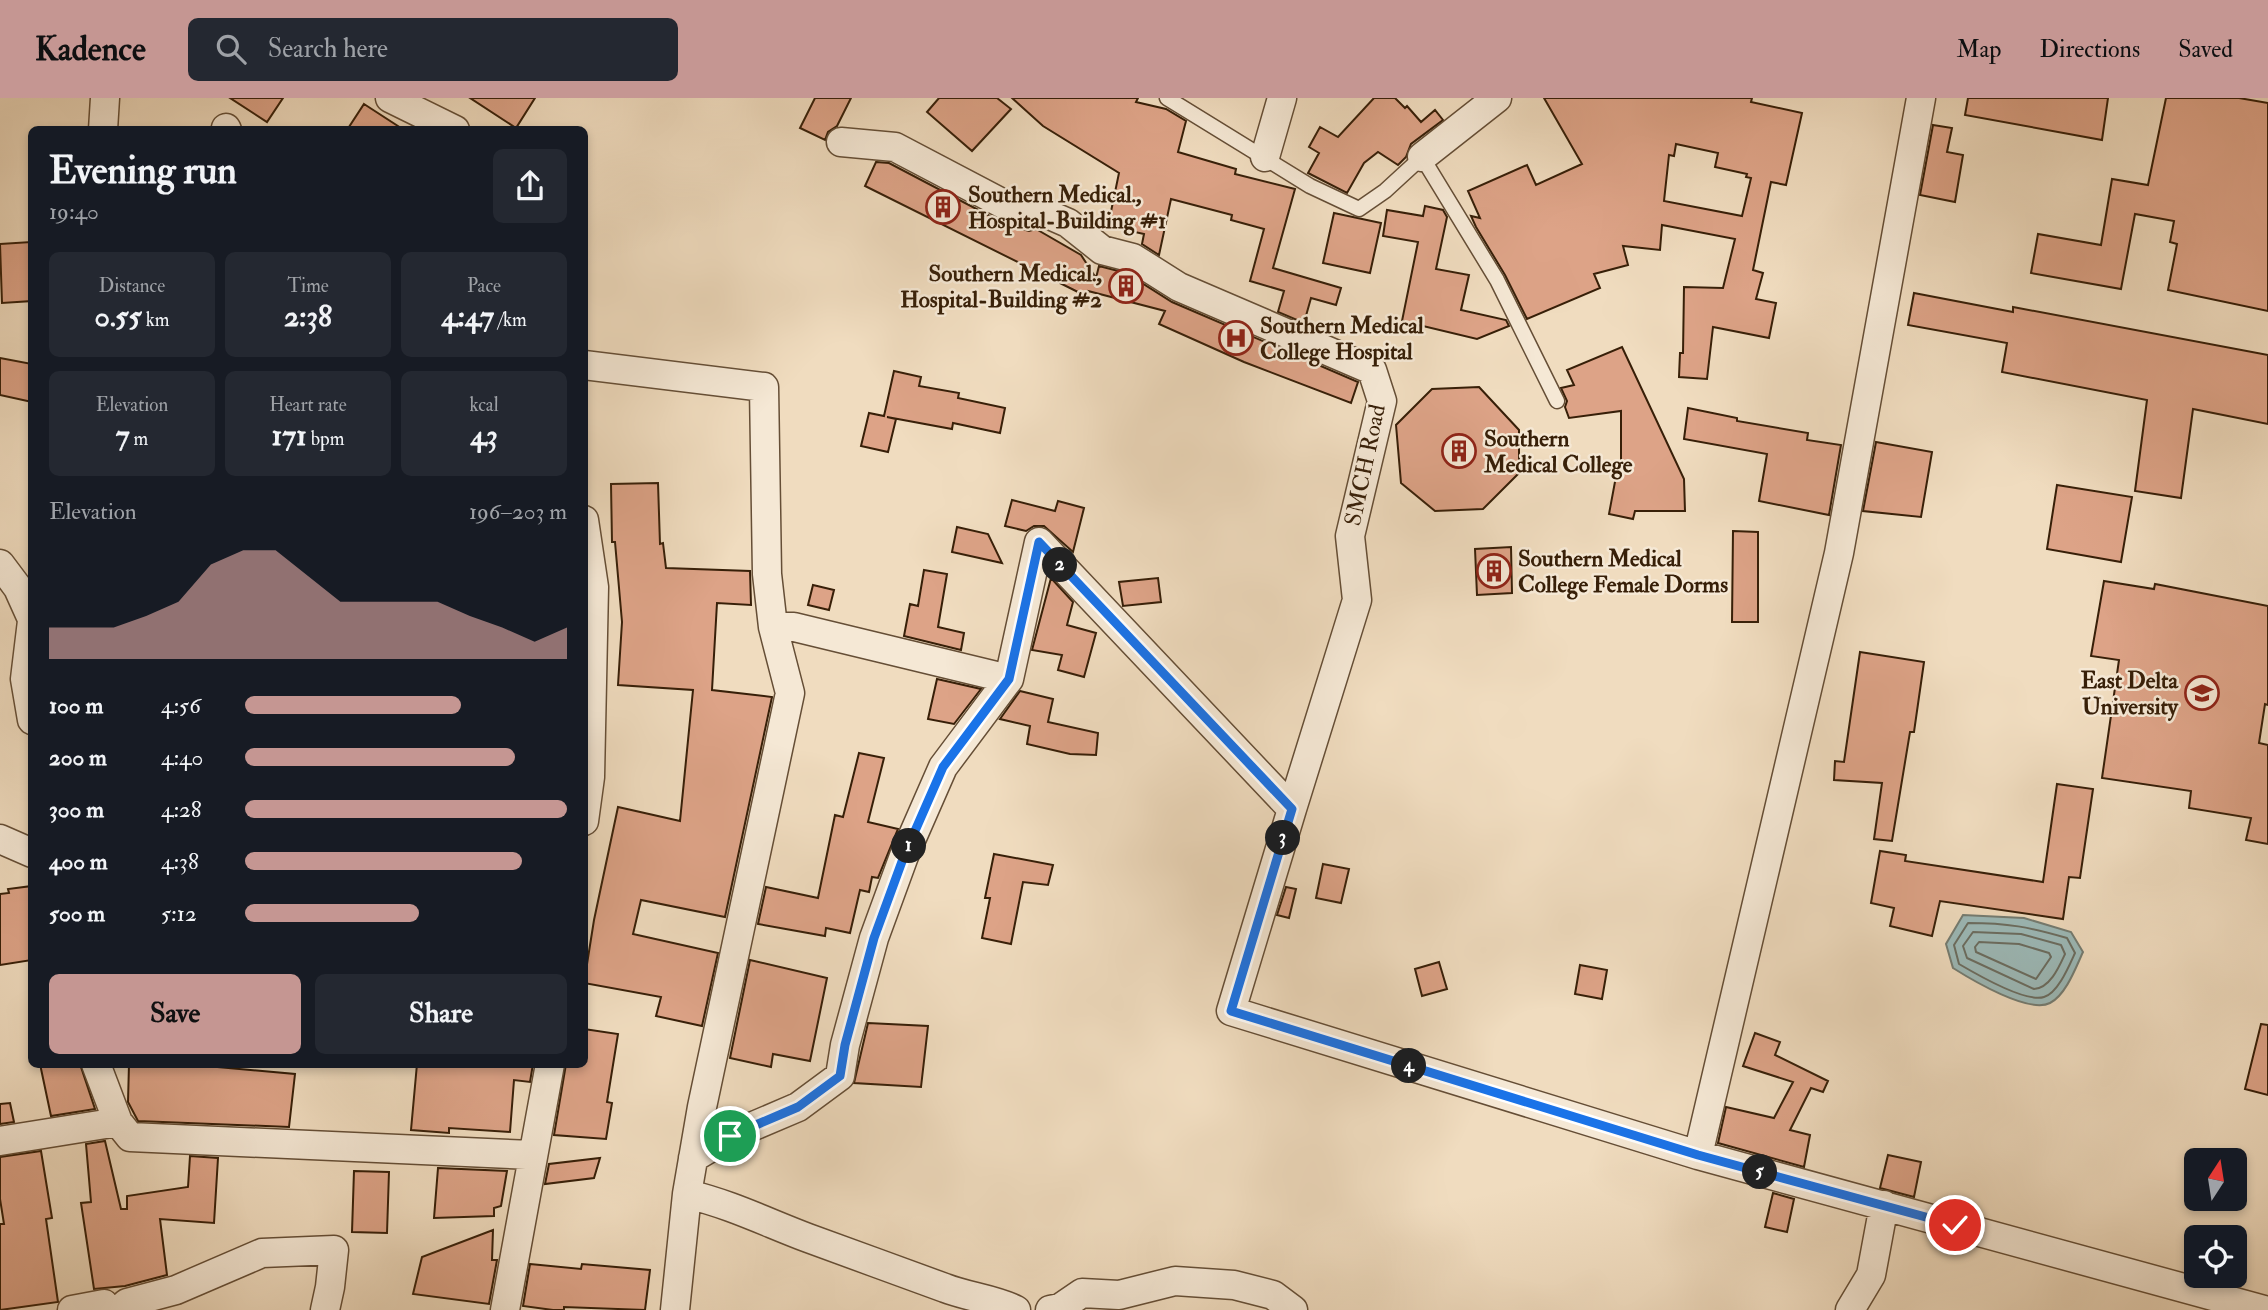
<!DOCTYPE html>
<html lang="en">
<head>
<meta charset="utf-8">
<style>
  body { margin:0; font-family:"IM FELL Double Pica",serif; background:#242831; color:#f1f3f6; height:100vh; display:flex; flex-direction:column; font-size:26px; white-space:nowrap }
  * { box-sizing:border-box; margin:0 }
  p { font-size:23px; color:#9ea1a6 }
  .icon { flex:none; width:38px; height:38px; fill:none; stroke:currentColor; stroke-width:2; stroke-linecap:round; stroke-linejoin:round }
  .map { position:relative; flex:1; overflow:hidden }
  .sheet { position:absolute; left:28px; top:28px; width:560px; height:942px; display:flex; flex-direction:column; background:#171b24; border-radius:10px; box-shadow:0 4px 10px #0003 }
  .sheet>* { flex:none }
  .needle { width:46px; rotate:12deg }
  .tools { position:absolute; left:2184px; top:1050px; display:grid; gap:14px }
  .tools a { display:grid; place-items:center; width:63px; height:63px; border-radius:10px; background:#171b24; box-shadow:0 4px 10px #0003; font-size:35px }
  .pin { position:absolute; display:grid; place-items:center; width:60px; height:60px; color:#fff; margin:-30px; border:4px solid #fff; border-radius:50%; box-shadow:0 2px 7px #0007 }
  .km { position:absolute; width:35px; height:35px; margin:-18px; border-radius:50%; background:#222; color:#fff; font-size:19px; line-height:35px; text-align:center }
  .round { display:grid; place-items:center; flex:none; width:74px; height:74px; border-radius:10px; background:#242831 }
  .head { display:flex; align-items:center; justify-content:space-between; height:119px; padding:0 21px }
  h1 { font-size:38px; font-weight:800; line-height:52px }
  .stats { display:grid; grid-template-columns:repeat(3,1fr); gap:10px; height:119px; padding:7px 21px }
  .stats div { display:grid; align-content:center; border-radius:10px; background:#242831; text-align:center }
  .stats b { font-size:30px; font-weight:800 }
  .stats small { font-size:19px; font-weight:400 }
  .stats p { font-size:19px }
  .chart { height:196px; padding:14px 21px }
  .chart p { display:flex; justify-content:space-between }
  .chart svg { width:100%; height:126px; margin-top:7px; fill:#c59692; opacity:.7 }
  .button { display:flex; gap:14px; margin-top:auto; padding:14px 21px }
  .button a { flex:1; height:80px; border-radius:10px; background:#c59692; color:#111; font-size:28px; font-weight:800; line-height:80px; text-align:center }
  .button a+a { background:#242831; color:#f1f3f6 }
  ul { padding:0 21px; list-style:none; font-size:23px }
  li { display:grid; grid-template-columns:112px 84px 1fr; align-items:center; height:52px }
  li i { height:18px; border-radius:9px; background:#c59692 }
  header { display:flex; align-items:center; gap:42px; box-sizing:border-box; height:98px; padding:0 35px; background:#c59692; color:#111 }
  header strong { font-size:33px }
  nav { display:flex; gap:38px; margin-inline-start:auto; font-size:24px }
  .search { width:490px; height:63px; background:#242831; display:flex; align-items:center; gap:18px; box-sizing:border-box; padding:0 24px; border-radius:10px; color:#9ea1a6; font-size:26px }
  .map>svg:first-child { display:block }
  .water { fill:#9cbab9; stroke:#747c72; stroke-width:2 }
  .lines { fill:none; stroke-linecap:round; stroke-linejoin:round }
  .shore { stroke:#6a6c60; stroke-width:2 }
  .building { fill:#dda387; stroke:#371f08; stroke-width:2; fill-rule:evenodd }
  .lane-casing { stroke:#654e36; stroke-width:17 }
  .street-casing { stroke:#654e36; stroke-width:31 }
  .lane { stroke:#f5e8d5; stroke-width:14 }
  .street { stroke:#f5e8d5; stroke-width:28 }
  .route-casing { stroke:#fff; stroke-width:14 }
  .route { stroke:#1a73e8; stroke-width:9 }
  .labels { text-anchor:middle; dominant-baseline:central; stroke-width:5; stroke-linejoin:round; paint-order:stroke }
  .poi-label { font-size:23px; font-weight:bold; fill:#371f08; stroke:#f5e8d5; text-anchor:start }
  .street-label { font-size:23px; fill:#371f08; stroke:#f5e8d5 }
</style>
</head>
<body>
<header>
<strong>Kadence</strong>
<div class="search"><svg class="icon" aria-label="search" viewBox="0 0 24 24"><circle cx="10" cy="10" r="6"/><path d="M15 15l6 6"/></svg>Search here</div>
<nav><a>Map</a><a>Directions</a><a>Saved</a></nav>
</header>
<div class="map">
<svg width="2268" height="1212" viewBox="0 0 2268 1212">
  <rect width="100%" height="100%" fill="#f0dcbf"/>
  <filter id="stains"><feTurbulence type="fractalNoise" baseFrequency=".00286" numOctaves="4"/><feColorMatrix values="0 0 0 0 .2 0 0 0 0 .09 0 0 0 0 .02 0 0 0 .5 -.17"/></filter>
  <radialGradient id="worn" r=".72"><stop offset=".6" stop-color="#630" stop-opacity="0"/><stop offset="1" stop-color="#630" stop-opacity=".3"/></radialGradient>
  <path class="water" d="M 1963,817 L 2024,820 L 2071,834 L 2083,854 C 2076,869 2066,897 2050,905 C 2029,916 1972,882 1953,870 L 1946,846 Z"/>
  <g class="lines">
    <path class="shore" d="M 1968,825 C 2008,825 2029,829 2067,840 L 2075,855 C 2069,868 2058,895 2044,899 C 2026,905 1976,876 1959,866 L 1954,847 Z
      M 1973,834 L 2021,836 L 2061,847 L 2065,856 C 2059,869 2050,890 2034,891 L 1967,860 L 1963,848 Z
      M 1979,844 L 2019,846 L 2049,855 L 2051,859 L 2036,881 L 1976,854 L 1975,849 Z"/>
  </g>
  <path class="building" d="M 230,0 L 283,0 L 267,24 Z
    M 470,0 L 535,0 L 516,30 Z
    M 815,0 L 851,0 L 837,28 L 828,34 L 825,42 L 800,30 Z
    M 939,0 L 997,0 L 1011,11 L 972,53 L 927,14 Z
    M 1012,0 L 1138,0 L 1136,4 L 1166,11 L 1186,23 L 1178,54 L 1236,71 L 1235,76 L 1295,91 L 1273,170 L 1341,190 L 1336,207 L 1311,200 L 1304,225 L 1278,214 L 1284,193 L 1250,183 L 1264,131 L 1231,122 L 1232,117 L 1171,101 L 1159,157 L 1142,146 L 1144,136 L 1108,128 L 1119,75 L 1043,28 Z
    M 1374,0 L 1395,0 L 1405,10 L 1407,8 L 1421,24 L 1435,12 L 1443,22 L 1411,46 L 1406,59 L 1398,67 L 1378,54 L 1364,65 L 1347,95 L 1308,75 L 1319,55 L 1309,49 L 1320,29 L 1338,39 Z
    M 1544,0 L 1752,0 L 1751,4 L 1802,15 L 1786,87 L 1771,84 L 1753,172 L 1763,175 L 1756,201 L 1776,205 L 1769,240 L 1713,229 L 1707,281 L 1679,279 L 1680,255 L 1683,255 L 1684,189 L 1723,190 L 1735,141 L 1662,127 L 1660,152 L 1623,148 L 1628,167 L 1594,176 L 1600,190 L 1527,221 L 1505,177 L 1476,129 L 1471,118 L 1480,120 L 1468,93 L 1527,67 L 1536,87 L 1582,66 ZM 1676,46 L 1718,55 L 1715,69 L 1747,76 L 1746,79 L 1751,80 L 1742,118 L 1664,103 L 1669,57 L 1674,58 Z
    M 1968,0 L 2108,0 L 2102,42 L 1965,17 Z
    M 2166,0 L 2239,0 L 2268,5 L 2268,213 L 2168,192 L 2177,146 L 2170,144 L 2174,123 L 2135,116 L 2121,191 L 2031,175 L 2038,136 L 2101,147 L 2112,81 L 2148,87 Z
    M 364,6 L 404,32 L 347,32 Z
    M 1933,27 L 1952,30 L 1947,54 L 1963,57 L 1955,104 L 1920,97 Z
    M 876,64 L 889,65 L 1005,126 L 1029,133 L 1036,131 L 1081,157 L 1096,180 L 1099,168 L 1126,175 L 1172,204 L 1358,284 L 1351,305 L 1244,264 L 1159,226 L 1165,213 L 1088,193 L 1086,198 L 865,88 Z
    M 1425,108 L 1443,112 L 1447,119 L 1436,171 L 1469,177 L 1461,212 L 1506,222 L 1509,228 L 1477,241 L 1402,223 L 1418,144 L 1383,138 L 1387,112 L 1423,118 Z
    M 1334,115 L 1381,125 L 1370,175 L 1323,165 Z
    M 31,144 L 32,203 L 2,205 L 0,146 Z
    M 1914,195 L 2013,214 L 2013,209 L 2268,257 L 2268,326 L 2193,311 L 2181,400 L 2135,393 L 2147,302 L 2002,274 L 2007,245 L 1908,227 Z
    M 1622,249 L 1684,381 L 1685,413 L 1635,413 L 1633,421 L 1609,416 L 1617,373 L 1621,374 L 1621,313 L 1569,320 L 1565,309 L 1567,303 L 1561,290 L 1574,287 L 1567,272 Z
    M 0,260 L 32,266 L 32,304 L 0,297 Z
    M 894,273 L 921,279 L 919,288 L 959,295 L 958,300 L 1005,310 L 1000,335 L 953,325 L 952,331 L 887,319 L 896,321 L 888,354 L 861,348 L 869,315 L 884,318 Z
    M 1479,289 L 1519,332 L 1519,375 L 1483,411 L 1435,413 L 1401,385 L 1396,327 L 1432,291 Z
    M 1688,310 L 1737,320 L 1737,323 L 1808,335 L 1807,342 L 1841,347 L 1829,417 L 1759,403 L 1767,356 L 1684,341 Z
    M 1876,344 L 1932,354 L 1921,419 L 1863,413 Z
    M 658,385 L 660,446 L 663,445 L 666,470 L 750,473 L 751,507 L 717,505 L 712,592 L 772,599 L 725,819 L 641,802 L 633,836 L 718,855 L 702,928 L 656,918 L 661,899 L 584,885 L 594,822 L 618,709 L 680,723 L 693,592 L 618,587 L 622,524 L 615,444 L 612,444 L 611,386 Z
    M 2057,387 L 2132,399 L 2121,464 L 2047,451 Z
    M 1012,402 L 1055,413 L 1058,403 L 1084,410 L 1073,454 L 1044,428 L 1034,428 L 1026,433 L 1005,428 Z
    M 957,429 L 988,436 L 1002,465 L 952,454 Z
    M 1733,433 L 1758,434 L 1758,524 L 1732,524 Z
    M 1511,449 L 1512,495 L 1477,497 L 1475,451 Z
    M 924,472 L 947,476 L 938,529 L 964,535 L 961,552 L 904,538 L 910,506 L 918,508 Z
    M 1051,480 L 1073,504 L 1067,527 L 1096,535 L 1084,579 L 1058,572 L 1062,557 L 1032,552 Z
    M 1158,480 L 1161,504 L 1123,508 L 1119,484 Z
    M 2104,483 L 2154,491 L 2155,486 L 2268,508 L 2268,607 L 2265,606 L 2259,645 L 2268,647 L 2268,746 L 2246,742 L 2251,720 L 2189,710 L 2191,693 L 2102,680 L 2119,562 L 2091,558 Z
    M 813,487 L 834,492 L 829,512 L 808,507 Z
    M 1860,554 L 1924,564 L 1914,634 L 1910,634 L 1892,743 L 1874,741 L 1882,685 L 1834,682 L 1835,663 L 1844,664 Z
    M 937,581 L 981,591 L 954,626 L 928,621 Z
    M 1020,593 L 1053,601 L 1048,624 L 1098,635 L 1096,657 L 1070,656 L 1027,646 L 1030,628 L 1000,621 Z
    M 859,655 L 884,660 L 868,724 L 898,731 L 878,780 L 872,779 L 869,794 L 860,792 L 850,835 L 826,830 L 825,838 L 758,826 L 766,789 L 818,800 L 835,717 L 843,719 Z
    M 2057,686 L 2093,691 L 2080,780 L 2069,779 L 2063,821 L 1940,803 L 1932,838 L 1890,828 L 1894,810 L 1871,805 L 1880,753 L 1906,757 L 1905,763 L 2043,784 Z
    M 994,756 L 1053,767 L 1048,787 L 1023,784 L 1011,846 L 982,840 L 990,800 L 985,800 Z
    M 1323,766 L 1349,771 L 1341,805 L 1316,800 Z
    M 32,788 L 32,862 L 0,867 L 0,796 L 9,795 L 8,791 Z
    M 1286,789 L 1296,791 L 1289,820 L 1277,817 Z
    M 750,862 L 827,880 L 810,963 L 773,956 L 771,969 L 730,960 Z
    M 1439,864 L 1447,891 L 1422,898 L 1415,871 Z
    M 1580,867 L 1607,872 L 1602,901 L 1575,896 Z
    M 868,925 L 928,928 L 921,989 L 854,985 Z
    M 2261,926 L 2268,927 L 2268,997 L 2245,991 Z
    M 584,931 L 618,936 L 607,1004 L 612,1005 L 606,1041 L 554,1037 L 566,966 L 584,966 Z
    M 1755,935 L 1780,944 L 1775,957 L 1828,983 L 1823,994 L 1811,990 L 1790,1032 L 1810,1037 L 1804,1069 L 1718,1045 L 1726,1009 L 1774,1020 L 1793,984 L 1743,968 Z
    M 40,966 L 80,966 L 95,1011 L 51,1018 Z
    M 129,966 L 195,967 L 295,976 L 289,1029 L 138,1023 L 128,1004 Z
    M 417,966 L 533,966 L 530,984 L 514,982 L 510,1034 L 449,1030 L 449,1035 L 411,1032 Z
    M 10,1005 L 14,1024 L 0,1026 L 0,1006 Z
    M 105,1043 L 121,1111 L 127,1111 L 127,1098 L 188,1089 L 190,1058 L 218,1060 L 214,1125 L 160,1121 L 167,1177 L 125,1188 L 94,1191 L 81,1105 L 91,1104 L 86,1046 Z
    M 41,1053 L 52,1120 L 46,1121 L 58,1204 L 0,1212 L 0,1126 L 4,1126 L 0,1101 L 0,1059 Z
    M 1888,1057 L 1921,1064 L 1914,1099 L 1880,1090 Z
    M 600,1060 L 594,1080 L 545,1086 L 549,1066 Z
    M 438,1070 L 507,1073 L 501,1108 L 494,1110 L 494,1118 L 434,1120 Z
    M 354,1073 L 389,1074 L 387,1135 L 352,1134 Z
    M 1773,1095 L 1794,1101 L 1787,1134 L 1765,1129 Z
    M 493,1132 L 492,1162 L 497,1162 L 489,1206 L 413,1196 L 422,1159 Z
    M 530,1166 L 581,1171 L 582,1166 L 650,1172 L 645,1212 L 564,1209 L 564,1212 L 553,1212 L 523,1208 Z"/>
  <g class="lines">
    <g class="lane-casing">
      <path id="lane" d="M 1167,0 L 1310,88 L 1359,111 L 1385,93 L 1422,59 L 1497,182 L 1557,303"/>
    </g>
    <g class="street-casing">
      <path id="street" d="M 390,0 L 455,32
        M 226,30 L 227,32
        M 103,32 L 105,0
        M 841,44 L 895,49 L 1013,111 L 1036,111 L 1068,125 L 1102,152 L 1133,160 L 1179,189 L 1372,272 L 1382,303 L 1350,438 L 1357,502 L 1292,711
        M 1265,59 L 1282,0
        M 1422,59 L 1497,0
        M 584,267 L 764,289 L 767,476 L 773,529 L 790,595 L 702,1009 L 687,1096 L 675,1212
        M 584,422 L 594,489 L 590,679 L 584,723
        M 0,466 L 18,490 L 32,521
        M 32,523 L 25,581 L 32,622
        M 773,529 L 794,529 L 1009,581
        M 0,741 L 32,755
        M 96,966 L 118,1024
        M 0,1043 L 118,1024 L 130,1039 L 532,1057
        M 1698,1057 L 1839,455 L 1921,0
        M 693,1060 L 730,1038 L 798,1009 L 840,978 L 845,947 L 874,840 L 904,758 L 943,669 L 1009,581 L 1039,444 L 1292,711 L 1231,913 L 1698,1057 L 2264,1212
        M 687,1096 C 730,1106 768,1125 808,1140 C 854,1157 899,1173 945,1190 C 968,1199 994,1201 1016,1212
        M 72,1212 L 104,1206 L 108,1212
        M 119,1212 L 127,1205 L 176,1192 L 262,1155 L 334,1152 L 330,1189 L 325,1212
        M 505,1212 L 550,966
        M 1050,1212 L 1060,1210 L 1082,1195 L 1119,1197 L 1175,1183 L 1234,1187 L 1273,1197 L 1293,1212
        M 1850,1212 L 1871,1177 L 1884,1107"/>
    </g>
    <use href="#lane" class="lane"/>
    <use href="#street" class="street"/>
  </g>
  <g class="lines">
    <g class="route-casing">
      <path id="route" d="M 730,1038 L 798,1009 L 840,978 L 845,947 L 874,840 L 904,758 L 943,669 L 1009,581 L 1039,444 L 1292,711 L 1231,913 L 1698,1057 L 1955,1127"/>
    </g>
    <use href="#route" class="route"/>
  </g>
  <defs>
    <g id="building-ring" transform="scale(1.75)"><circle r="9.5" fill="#f5e8d5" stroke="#8f2418" stroke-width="1.5"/><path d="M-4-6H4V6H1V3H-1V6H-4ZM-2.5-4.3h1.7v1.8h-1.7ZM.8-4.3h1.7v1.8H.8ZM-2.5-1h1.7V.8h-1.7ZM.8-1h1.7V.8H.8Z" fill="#8f2418"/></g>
    <g id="hospital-ring" transform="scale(1.75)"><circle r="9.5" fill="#f5e8d5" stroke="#8f2418" stroke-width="1.5"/><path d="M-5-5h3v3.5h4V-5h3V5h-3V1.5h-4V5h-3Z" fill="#8f2418"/></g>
    <g id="university-ring" transform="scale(1.75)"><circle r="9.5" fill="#f5e8d5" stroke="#8f2418" stroke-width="1.5"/><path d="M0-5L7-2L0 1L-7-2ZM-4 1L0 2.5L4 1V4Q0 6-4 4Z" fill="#8f2418"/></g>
  </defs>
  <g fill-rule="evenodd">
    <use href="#building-ring" x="943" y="109"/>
    <use href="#building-ring" x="1126" y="188"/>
    <use href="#hospital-ring" x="1236" y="240"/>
    <use href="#building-ring" x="1459" y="353"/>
    <use href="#building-ring" x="1494" y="473"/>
    <use href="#university-ring" x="2202" y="595"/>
  </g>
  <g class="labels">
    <g class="poi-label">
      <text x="968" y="96">Southern Medical.,<tspan x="968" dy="26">Hospital-Building #1</tspan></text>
      <text x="1102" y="175" text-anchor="end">Southern Medical.,<tspan x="1102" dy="26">Hospital-Building #2</tspan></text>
      <text x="1260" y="227">Southern Medical<tspan x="1260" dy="26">College Hospital</tspan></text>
      <text x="1484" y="340">Southern<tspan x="1484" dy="26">Medical College</tspan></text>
      <text x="1518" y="460">Southern Medical<tspan x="1518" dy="26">College Female Dorms</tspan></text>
      <text x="2178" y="582" text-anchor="end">East Delta<tspan x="2178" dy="26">University</tspan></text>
    </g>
    <g class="street-label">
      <text transform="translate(1365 367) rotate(-78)">SMCH Road</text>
    </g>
  </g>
  <rect width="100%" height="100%" filter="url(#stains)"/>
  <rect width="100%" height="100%" fill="url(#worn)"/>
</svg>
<div class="tools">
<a><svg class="needle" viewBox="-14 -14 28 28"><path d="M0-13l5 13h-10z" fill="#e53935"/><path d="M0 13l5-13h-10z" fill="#9ea1a6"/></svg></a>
<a><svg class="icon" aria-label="locate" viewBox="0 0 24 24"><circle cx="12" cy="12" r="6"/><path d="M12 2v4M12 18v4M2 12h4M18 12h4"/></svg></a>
</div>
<div class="pin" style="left:730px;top:1038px;background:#1e9e55"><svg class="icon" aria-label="arrive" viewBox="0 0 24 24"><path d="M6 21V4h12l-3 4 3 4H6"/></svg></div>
<div class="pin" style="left:1955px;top:1127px;background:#d93025"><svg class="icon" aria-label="check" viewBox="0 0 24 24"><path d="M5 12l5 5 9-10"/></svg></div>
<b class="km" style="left:909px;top:748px">1</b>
<b class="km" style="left:1060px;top:467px">2</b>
<b class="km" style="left:1283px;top:740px">3</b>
<b class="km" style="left:1409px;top:968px">4</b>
<b class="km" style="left:1760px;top:1074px">5</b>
<section class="sheet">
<div class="head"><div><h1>Evening run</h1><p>19:40</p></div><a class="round"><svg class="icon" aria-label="share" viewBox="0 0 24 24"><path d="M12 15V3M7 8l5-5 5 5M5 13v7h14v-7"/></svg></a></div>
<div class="stats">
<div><p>Distance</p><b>0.55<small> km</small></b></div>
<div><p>Time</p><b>2:38</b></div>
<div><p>Pace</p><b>4:47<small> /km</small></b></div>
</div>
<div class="stats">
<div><p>Elevation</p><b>7<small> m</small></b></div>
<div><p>Heart rate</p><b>171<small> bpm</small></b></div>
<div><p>kcal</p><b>43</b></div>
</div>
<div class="chart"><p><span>Elevation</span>196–203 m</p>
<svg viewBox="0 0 160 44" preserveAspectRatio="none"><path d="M0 44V33L10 33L20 33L30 29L40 24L50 11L60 6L70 6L80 15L90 24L100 24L110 24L120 24L130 29L140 33L150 38L160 33V44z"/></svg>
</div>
<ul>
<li><b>100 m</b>4:56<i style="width:67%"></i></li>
<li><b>200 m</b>4:40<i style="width:84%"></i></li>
<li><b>300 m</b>4:28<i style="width:100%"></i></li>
<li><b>400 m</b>4:38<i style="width:86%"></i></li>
<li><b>500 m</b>5:12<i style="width:54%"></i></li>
</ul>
<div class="button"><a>Save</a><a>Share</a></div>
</section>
</div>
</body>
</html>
